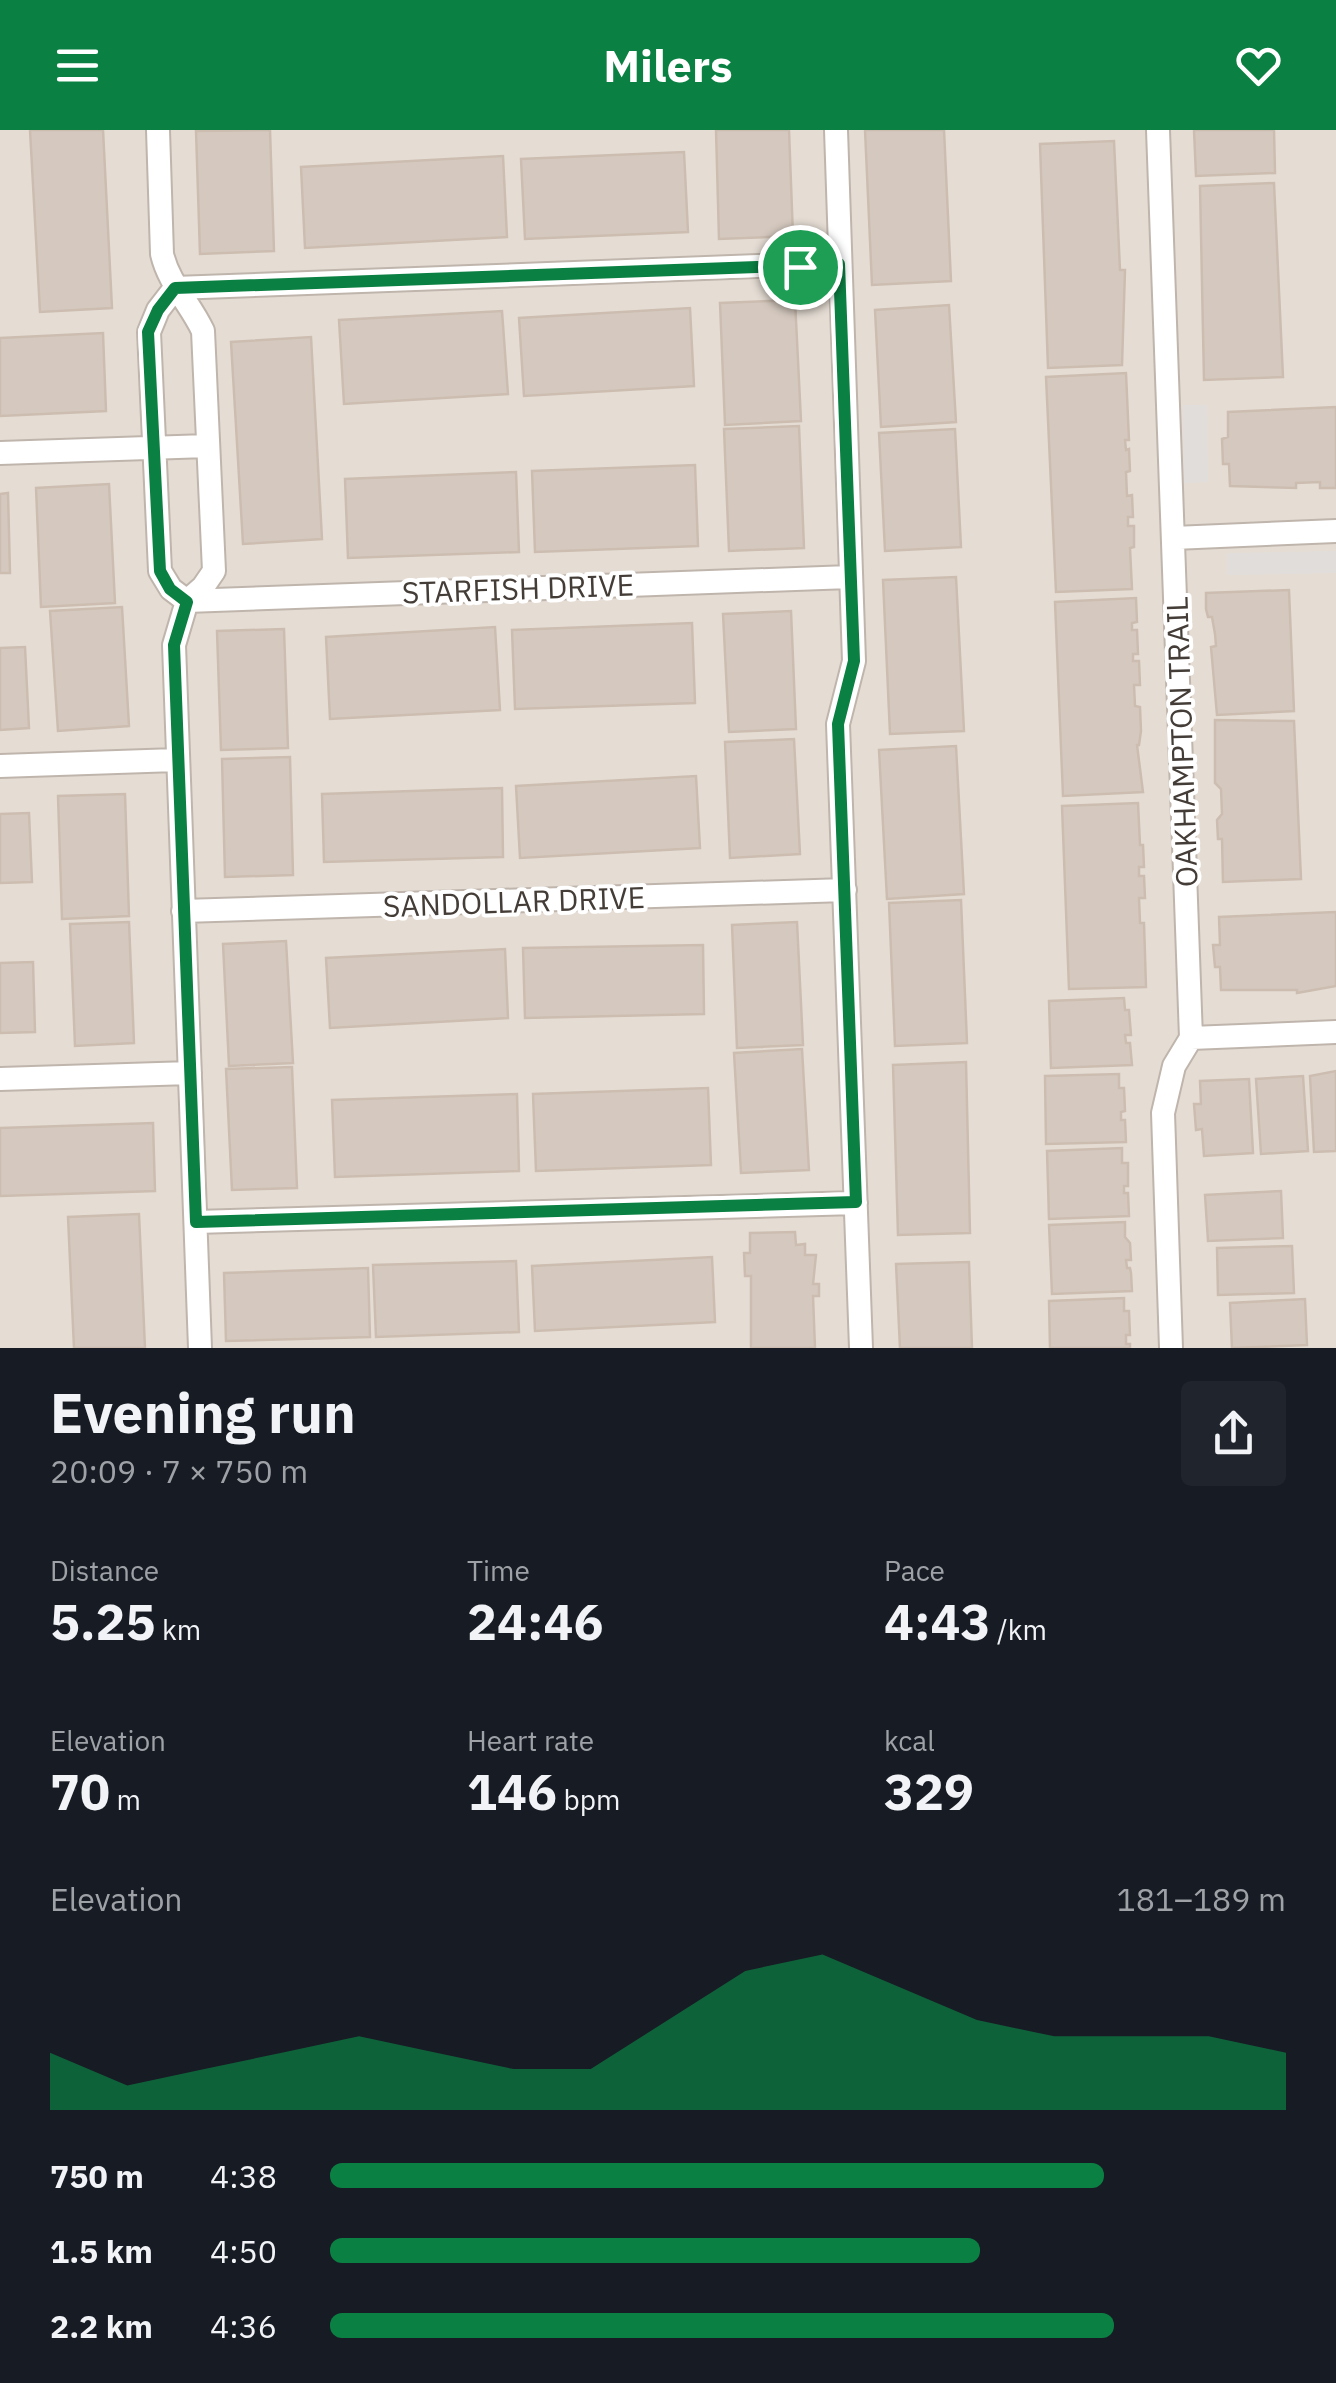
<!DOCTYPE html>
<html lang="en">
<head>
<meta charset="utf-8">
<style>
  body { margin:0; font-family:"IBM Plex Sans",sans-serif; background:#20242c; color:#f1f3f6; height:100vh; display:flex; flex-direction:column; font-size:38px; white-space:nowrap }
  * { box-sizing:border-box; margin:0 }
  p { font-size:32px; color:#9ea1a6 }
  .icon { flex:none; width:55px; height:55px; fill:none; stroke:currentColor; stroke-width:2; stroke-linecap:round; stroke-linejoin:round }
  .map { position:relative; height:1218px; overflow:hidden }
  .details { display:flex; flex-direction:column; background:#171b24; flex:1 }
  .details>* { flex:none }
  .pin { position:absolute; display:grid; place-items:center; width:85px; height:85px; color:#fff; margin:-42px; border:5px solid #fff; border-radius:50%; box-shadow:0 2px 10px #0007 }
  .round { display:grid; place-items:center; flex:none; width:105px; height:105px; border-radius:10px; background:#20242c }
  .head { display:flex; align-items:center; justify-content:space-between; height:170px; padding:0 50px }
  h1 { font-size:55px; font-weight:800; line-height:75px }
  .stats { display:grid; grid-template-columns:repeat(3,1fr); gap:15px; height:170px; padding:10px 50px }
  .stats div { display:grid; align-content:center }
  .stats b { font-size:50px; font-weight:800 }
  .stats small { font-size:28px; font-weight:400 }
  .stats p { font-size:28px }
  .chart { height:280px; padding:20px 50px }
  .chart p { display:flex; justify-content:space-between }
  .chart svg { width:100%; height:180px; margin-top:10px; fill:#0b8043; opacity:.7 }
  ul { padding:0 50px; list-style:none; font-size:32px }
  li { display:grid; grid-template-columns:160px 120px 1fr; align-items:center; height:75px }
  li i { height:25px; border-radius:12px; background:#0b8043 }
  header { display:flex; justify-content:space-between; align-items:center; height:130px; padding:0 50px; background:#0b8043; color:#fff; font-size:45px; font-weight:800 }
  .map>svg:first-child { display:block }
  .residential { fill:#e5ddd4 }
  .parking { fill:#e0dddb }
  .building { fill:#d5c9bf; stroke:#ccbdb0; stroke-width:2.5 }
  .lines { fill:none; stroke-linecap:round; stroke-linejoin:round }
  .street-casing { stroke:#bfb5ac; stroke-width:26 }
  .street { stroke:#fff; stroke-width:22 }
  .route-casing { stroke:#fff; stroke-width:20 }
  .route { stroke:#0b8043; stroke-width:12 }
  .labels { text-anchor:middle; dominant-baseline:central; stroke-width:8; stroke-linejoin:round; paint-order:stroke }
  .street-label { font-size:30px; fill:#443c36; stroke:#fff }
</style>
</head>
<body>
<header><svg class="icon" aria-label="menu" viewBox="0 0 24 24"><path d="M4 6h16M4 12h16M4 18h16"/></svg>Milers<svg class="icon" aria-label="heart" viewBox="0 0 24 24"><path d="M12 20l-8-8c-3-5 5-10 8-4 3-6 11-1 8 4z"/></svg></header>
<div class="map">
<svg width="1336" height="1218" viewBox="0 0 1336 1218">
  <rect width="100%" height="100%" fill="#f1ece6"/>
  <path class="residential" d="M 0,0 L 1336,0 L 1336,1218 L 0,1218 Z"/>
  <path class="parking" d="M 1183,275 L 1207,275 L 1208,352 L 1184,353 Z
    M 1336,421 L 1336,443 L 1227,445 L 1227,423 Z"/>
  <path class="building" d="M 30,0 L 103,0 L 112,178 L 40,182 Z
    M 270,0 L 274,121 L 200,124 L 196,1 Z
    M 716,0 L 789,0 L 793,106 L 719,109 Z
    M 865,0 L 944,0 L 951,151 L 872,155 Z
    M 1194,0 L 1274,0 L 1275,43 L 1196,46 Z
    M 1114,11 L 1120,140 L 1125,140 L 1122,235 L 1048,238 L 1040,14 Z
    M 684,22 L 688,102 L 525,109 L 521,29 Z
    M 503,26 L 507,107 L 305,118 L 301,37 Z
    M 1274,53 L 1283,247 L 1204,250 L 1200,56 Z
    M 795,170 L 801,291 L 725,295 L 720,173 Z
    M 949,175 L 956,292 L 881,297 L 875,180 Z
    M 690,178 L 694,256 L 524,266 L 519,188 Z
    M 502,181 L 508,264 L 344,274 L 339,190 Z
    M 103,203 L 106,281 L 0,286 L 0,208 Z
    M 311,207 L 322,409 L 243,414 L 231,212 Z
    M 1126,243 L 1129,310 L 1125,310 L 1126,320 L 1129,319 L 1130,341 L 1126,342 L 1127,366 L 1132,365 L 1133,387 L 1128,387 L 1128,396 L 1134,396 L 1134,417 L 1130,418 L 1132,459 L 1056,462 L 1046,247 Z
    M 1336,277 L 1336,358 L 1320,358 L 1320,352 L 1296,353 L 1296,358 L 1230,356 L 1229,334 L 1223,334 L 1222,309 L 1228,307 L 1228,282 Z
    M 799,296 L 804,418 L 729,421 L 724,299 Z
    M 955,299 L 961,417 L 885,421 L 879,303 Z
    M 695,335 L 698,416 L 535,422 L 532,341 Z
    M 516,342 L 519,422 L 348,428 L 345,349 Z
    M 109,354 L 115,473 L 41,477 L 36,358 Z
    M 8,363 L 10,443 L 0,443 L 0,364 Z
    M 956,447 L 964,601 L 890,604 L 883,450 Z
    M 1289,460 L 1294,581 L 1217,585 L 1211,517 L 1216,516 L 1215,504 L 1212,487 L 1208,487 L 1206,479 L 1206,463 Z
    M 1136,468 L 1137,492 L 1132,493 L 1132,500 L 1137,500 L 1138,524 L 1133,524 L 1133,531 L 1139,531 L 1140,555 L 1134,555 L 1135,576 L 1140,577 L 1141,601 L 1139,615 L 1137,615 L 1143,662 L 1063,666 L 1055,472 Z
    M 122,477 L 129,596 L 58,601 L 50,481 Z
    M 791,481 L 796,599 L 729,602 L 723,484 Z
    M 692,493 L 695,573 L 515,579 L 512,500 Z
    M 495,497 L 500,580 L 330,589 L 326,507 Z
    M 284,499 L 288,618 L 221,620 L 217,501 Z
    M 25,517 L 29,598 L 0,600 L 0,518 Z
    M 1215,590 L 1294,591 L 1301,749 L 1223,752 L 1222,709 L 1218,709 L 1217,690 L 1222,684 L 1221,659 L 1215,653 Z
    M 794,609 L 800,724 L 730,728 L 725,612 Z
    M 956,616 L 964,764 L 887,769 L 879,620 Z
    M 290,627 L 293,745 L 225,747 L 222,629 Z
    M 696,646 L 700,718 L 520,728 L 516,656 Z
    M 502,658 L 503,727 L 324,732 L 322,664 Z
    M 125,664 L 129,786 L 62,789 L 58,666 Z
    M 1138,673 L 1140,715 L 1143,715 L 1144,737 L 1139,737 L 1139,746 L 1144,746 L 1145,768 L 1139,768 L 1140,793 L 1144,793 L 1146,857 L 1069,859 L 1062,676 Z
    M 29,683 L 32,752 L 0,753 L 0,684 Z
    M 961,770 L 967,913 L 895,916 L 889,773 Z
    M 1336,782 L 1336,856 L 1297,863 L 1297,860 L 1221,860 L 1220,837 L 1215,837 L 1213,815 L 1220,815 L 1219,787 Z
    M 129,792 L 134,913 L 75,916 L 70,794 Z
    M 797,792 L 803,915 L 737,918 L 732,795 Z
    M 286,811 L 293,933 L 229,936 L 223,814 Z
    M 703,815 L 704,884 L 525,888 L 523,818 Z
    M 505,819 L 508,888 L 330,898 L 326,828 Z
    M 33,832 L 35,902 L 0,903 L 0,833 Z
    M 1124,868 L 1125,880 L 1129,880 L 1131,905 L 1125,905 L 1126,913 L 1130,913 L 1132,935 L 1051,938 L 1049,871 Z
    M 802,919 L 809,1040 L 741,1043 L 734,923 Z
    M 966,932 L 970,1103 L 898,1105 L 893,935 Z
    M 292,937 L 297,1058 L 232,1060 L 226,939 Z
    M 1336,941 L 1336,1021 L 1314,1022 L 1310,946 Z
    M 1119,944 L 1119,958 L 1124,958 L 1125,981 L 1121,982 L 1121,990 L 1125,990 L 1126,1012 L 1046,1014 L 1045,946 Z
    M 1303,946 L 1308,1021 L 1261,1024 L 1256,949 Z
    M 1249,949 L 1253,1023 L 1204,1026 L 1202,999 L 1196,1000 L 1194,974 L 1201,974 L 1200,951 Z
    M 708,958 L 711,1035 L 536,1041 L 533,964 Z
    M 517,964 L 519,1041 L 335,1047 L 332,970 Z
    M 153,993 L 155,1061 L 0,1066 L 0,998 Z
    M 1122,1018 L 1122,1033 L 1128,1033 L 1128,1056 L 1124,1056 L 1124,1063 L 1128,1063 L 1129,1086 L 1049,1089 L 1047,1021 Z
    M 1281,1061 L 1283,1108 L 1208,1111 L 1205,1065 Z
    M 139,1084 L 145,1218 L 74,1218 L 68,1087 Z
    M 1125,1092 L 1125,1107 L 1130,1113 L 1131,1130 L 1126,1130 L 1127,1138 L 1130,1138 L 1131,1143 L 1132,1161 L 1052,1164 L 1049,1095 Z
    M 795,1102 L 796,1115 L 805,1114 L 805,1125 L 816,1125 L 813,1154 L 819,1154 L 819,1166 L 813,1166 L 815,1218 L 751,1218 L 751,1146 L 745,1146 L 744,1123 L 750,1123 L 750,1103 Z
    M 1292,1116 L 1294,1163 L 1218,1165 L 1217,1118 Z
    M 712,1127 L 715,1192 L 535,1201 L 532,1136 Z
    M 516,1131 L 519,1202 L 376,1207 L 373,1135 Z
    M 969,1132 L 972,1218 L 900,1218 L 896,1134 Z
    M 368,1138 L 370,1207 L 226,1211 L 224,1143 Z
    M 1124,1168 L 1124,1181 L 1129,1181 L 1130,1205 L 1126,1205 L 1126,1214 L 1130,1214 L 1130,1218 L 1050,1218 L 1049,1171 Z
    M 1305,1169 L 1307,1215 L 1232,1218 L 1230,1173 Z"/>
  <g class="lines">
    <g class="street-casing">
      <path id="street" d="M 158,0 L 162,124 C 169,154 190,173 203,201 L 214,441 L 203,457 L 187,471 L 174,515 L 200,1218
        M 836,0 L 854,531 L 838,594 L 861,1218
        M 1158,0 L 1191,908 L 1174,936 L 1163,983 L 1171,1218
        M 175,158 L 839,133
        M 175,158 L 158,180 L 149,202 L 160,441 L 171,459 L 187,471
        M 0,323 L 207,316
        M 1174,408 L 1336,401
        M 187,471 L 850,447
        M 0,636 L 176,630
        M 183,781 L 845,760
        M 1191,908 L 1336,902
        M 0,949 L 190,943
        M 196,1092 L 856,1073"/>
    </g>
    <use href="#street" class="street"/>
  </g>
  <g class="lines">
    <g class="route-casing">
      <path id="route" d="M 839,134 L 854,531 L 838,594 L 856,1072 L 196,1092 L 174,515 L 187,472 L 170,459 L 160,441 L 148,202 L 158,180 L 175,158 Z"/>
    </g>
    <use href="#route" class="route"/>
  </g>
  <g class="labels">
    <g class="street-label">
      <text transform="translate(518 458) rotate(-2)">STARFISH DRIVE</text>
      <text transform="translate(1181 612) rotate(-92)">OAKHAMPTON TRAIL</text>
      <text transform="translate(514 771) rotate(-2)">SANDOLLAR DRIVE</text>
    </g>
  </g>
</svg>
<div class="pin" style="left:800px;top:137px;background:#1e9e55"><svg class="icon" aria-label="arrive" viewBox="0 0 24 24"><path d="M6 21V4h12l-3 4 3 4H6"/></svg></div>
</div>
<section class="details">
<div class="head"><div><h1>Evening run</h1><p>20:09 · 7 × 750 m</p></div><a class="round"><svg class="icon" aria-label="share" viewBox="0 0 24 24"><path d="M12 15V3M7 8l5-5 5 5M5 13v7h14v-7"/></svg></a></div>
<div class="stats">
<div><p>Distance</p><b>5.25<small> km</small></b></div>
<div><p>Time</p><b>24:46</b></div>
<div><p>Pace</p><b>4:43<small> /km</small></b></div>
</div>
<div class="stats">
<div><p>Elevation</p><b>70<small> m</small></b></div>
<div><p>Heart rate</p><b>146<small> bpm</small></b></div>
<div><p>kcal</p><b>329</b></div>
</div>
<div class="chart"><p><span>Elevation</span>181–189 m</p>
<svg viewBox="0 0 160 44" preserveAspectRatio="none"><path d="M0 44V30L10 38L20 34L30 30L40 26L50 30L60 34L70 34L80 22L90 10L100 6L110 14L120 22L130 26L140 26L150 26L160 30V44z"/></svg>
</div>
<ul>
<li><b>750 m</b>4:38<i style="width:81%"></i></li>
<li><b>1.5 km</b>4:50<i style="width:68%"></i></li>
<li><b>2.2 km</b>4:36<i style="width:82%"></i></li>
</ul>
</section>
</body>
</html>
